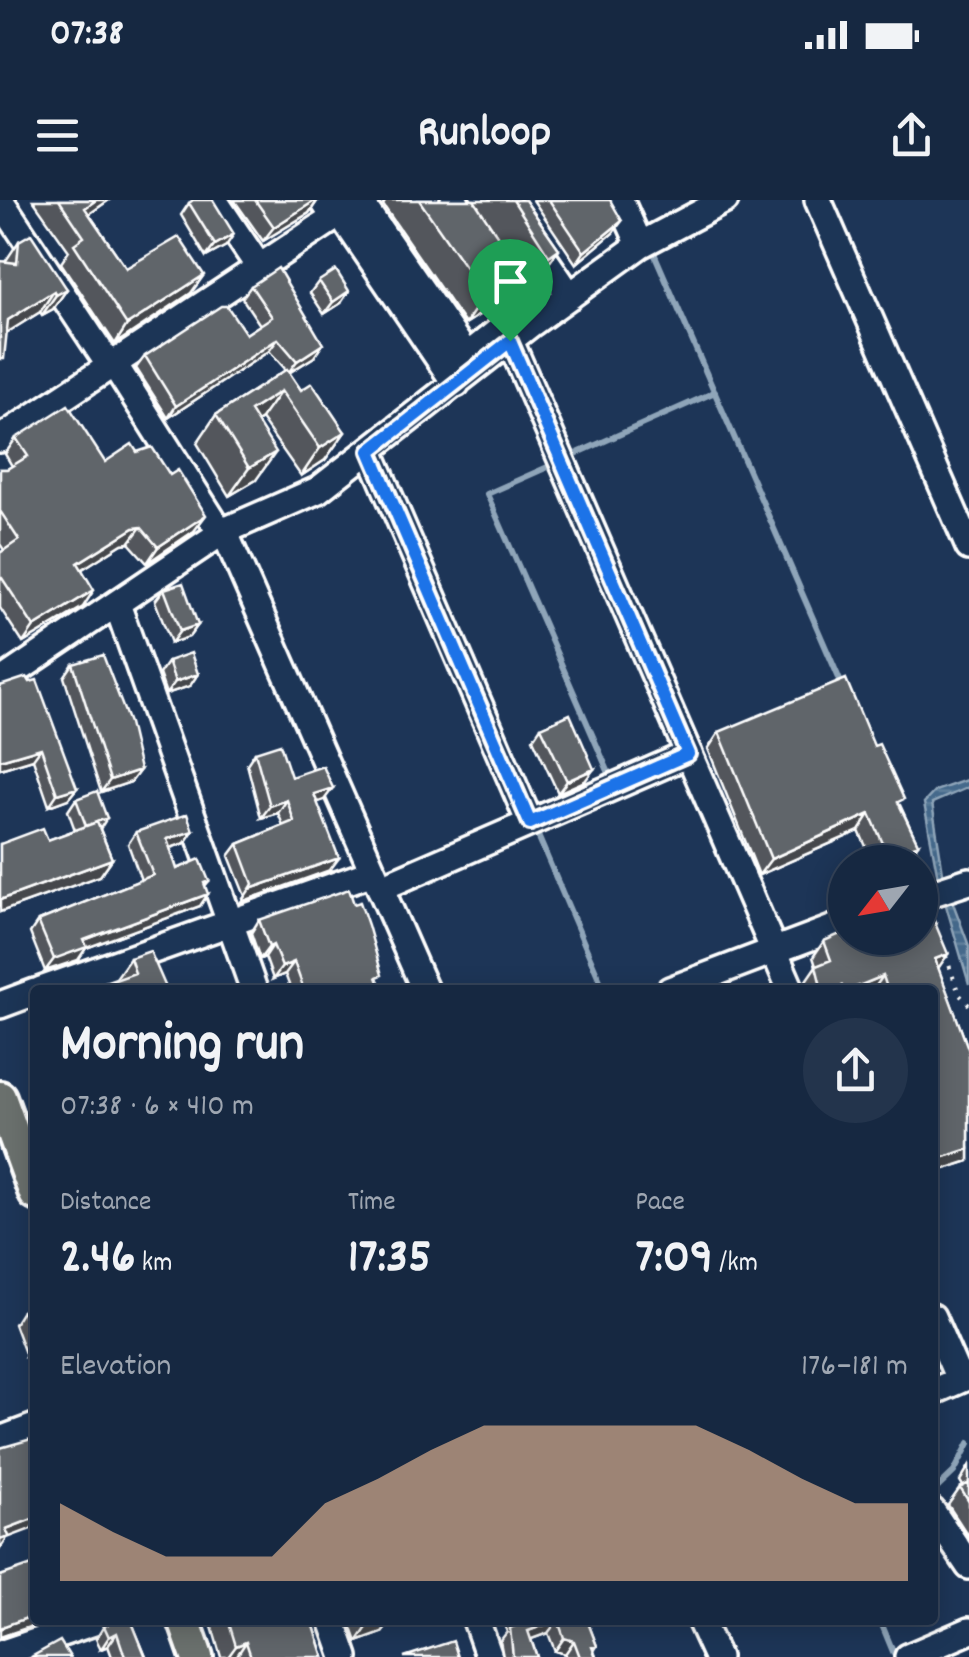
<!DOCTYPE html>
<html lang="en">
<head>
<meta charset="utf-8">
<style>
  body { margin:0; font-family:Dekko,sans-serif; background:#23344c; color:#f1f3f6; height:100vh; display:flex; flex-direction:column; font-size:38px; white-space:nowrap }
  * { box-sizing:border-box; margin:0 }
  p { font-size:32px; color:#9ea6b1 }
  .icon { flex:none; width:55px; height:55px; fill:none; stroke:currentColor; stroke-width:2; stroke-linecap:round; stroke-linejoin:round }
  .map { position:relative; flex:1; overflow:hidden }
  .drawer { position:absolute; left:30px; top:785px; width:908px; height:640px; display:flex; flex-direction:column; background:#162841; border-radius:10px; box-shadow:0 5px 25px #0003,0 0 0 2px #35445a }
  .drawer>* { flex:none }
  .needle { width:65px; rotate:239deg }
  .tools { position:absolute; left:828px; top:645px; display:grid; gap:20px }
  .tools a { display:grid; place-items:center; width:110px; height:110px; border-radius:50%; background:#162841; box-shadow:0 5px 25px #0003,0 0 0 2px #35445a; font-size:50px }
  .pin { position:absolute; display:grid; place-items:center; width:85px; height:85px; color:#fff; margin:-102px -42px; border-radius:50% 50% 50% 0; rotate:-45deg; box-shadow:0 0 10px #0007 }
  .pin .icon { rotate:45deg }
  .round { display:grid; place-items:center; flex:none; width:105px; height:105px; border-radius:52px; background:#23344c }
  .summary { display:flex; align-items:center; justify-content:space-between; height:170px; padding:0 30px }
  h1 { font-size:55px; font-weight:700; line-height:75px }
  .stats { display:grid; grid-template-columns:repeat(3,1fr); gap:15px; height:170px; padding:10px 30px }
  .stats div { display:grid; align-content:center }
  .stats b { font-size:50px; font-weight:700 }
  .stats small { font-size:28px; font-weight:400 }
  .stats p { font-size:28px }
  .chart { height:280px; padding:20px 30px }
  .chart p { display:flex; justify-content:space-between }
  .chart svg { width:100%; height:180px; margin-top:10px; fill:#d6ab8b; opacity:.7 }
  .status { display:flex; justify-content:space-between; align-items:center; height:70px; padding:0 50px; background:#162841; direction:ltr }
  .status svg { height:28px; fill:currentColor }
  header { display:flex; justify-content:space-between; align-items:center; height:130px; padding:0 30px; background:#162841; font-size:45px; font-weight:700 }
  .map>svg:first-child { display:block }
  .water { fill:url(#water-rules); stroke:#8fa5b9; stroke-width:2.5 }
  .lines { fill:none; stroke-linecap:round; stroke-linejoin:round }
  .stream { stroke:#8fa5b9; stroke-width:6 }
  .minor-casing { stroke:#fff; stroke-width:32 }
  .major-casing { stroke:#fff; stroke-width:38 }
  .path { stroke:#fff; stroke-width:4; stroke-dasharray:2.5 8; stroke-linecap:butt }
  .minor { stroke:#1d3557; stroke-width:25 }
  .major { stroke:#6b706d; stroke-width:30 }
  .wall { fill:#53575c; stroke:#fff; stroke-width:2.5 }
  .shaded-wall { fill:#44474b; stroke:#fff; stroke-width:2.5 }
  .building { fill:#61656b; stroke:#fff; stroke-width:2.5 }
  .route-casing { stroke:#fff; stroke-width:20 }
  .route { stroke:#1a73e8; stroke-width:12 }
</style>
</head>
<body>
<div class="status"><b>07:38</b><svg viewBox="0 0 49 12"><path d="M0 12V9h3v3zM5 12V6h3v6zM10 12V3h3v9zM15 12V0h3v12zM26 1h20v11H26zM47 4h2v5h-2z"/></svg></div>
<header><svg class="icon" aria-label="menu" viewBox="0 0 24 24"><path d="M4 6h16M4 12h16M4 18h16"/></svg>Runloop<svg class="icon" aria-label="share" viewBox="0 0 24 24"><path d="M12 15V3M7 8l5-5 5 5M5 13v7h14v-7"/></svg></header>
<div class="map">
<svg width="969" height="1457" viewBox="0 0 969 1457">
  <defs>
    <pattern id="water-rules" width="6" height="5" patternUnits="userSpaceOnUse" patternTransform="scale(2.5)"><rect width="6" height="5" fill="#44698b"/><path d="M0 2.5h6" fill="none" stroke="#60809c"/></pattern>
  </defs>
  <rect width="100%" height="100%" fill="#1d3557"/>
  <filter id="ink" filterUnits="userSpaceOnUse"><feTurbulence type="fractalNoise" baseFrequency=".01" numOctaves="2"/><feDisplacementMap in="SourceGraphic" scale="20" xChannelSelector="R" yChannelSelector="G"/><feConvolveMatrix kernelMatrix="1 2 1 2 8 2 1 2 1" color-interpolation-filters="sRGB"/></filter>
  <g filter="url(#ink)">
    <path class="water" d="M 969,579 L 969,587 L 932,603 L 944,679 L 969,746 L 969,784 L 938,678 L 924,603 L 935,591 Z"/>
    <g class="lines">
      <path class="stream" d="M 654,53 L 842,485
        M 571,256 L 715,192
        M 550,266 L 487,294 L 612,580
        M 541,628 L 536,631 L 604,790
        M 912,643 L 929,683
        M 932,1293 L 954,1272 L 969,1243
        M 880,1420 L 894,1454"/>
      <g class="minor-casing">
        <path id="minor" d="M 0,0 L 110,166
          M 214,0 L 259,67
          M 323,0 L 334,17 L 344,19 L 456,184
          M 359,0 L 467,156 L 525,110 L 454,0
          M 504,0 L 570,96
          M 620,0 L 640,45
          M 818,0 L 969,347
          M 510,141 L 791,790
          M 114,164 L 221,333
          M 0,239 L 361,0
          M 370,251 L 530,623
          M 224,331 L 425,790
          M 118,407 L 254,790
          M 0,482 L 224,331 L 318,290 L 532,123 L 640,45 L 725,0
          M 380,688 L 689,554
          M 920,697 L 969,681
          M 41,790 L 373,672
          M 670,790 L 845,724
          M 0,805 L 35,792
          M 932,1117 L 959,1179
          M 932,1192 L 969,1176
          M 0,1240 L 35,1227
          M 932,1311 L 969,1366
          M 332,1420 L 345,1457
          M 476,1420 L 489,1457
          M 700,1420 L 717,1457
          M 0,1454 L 100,1420
          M 908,1457 L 969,1431"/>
      </g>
      <g class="major-casing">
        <path id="major" d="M 0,897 L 35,994
          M 184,1420 L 197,1457"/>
      </g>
      <path class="path" d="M 932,713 L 939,733
        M 946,756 L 959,794 L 969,805"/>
      <use href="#minor" class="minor"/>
      <use href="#major" class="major"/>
    </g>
    <path class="wall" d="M 33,0 L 109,0 L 89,14 L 126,68 L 191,93 L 115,144 L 61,63 L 69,51 Z
      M 234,0 L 318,0 L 309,13 L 263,41 Z
      M 386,0 L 525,0 L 559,49 L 538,78 L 528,85 L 504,47 L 488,69 L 499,86 L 479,115 L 465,124 L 383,5 Z
      M 533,0 L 610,0 L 613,33 L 576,64 Z
      M 189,3 L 226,46 L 206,57 L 181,15 Z
      M 19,41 L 67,89 L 53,109 L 42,115 L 40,112 L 7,132 L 5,62 Z
      M 319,81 L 341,103 L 324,114 L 310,93 Z
      M 251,86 L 314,157 L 289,173 L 301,190 L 345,232 L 325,260 L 301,276 L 261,219 L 257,222 L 256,280 L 229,296 L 197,243 L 216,215 L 286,170 L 269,151 L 168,218 L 136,168 L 145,156 L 246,134 L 260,125 L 242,98 Z
      M 16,238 L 105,262 L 194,331 L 147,363 L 129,343 L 122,344 L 82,369 L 83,407 L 23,443 L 0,408 L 0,353 L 4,350 L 0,344 L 0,269 L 7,269 L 12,266 L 5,254 Z
      M 164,389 L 198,425 L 189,437 L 171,443 L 155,401 Z
      M 168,461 L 190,486 L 166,494 L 159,474 Z
      M 73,464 L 140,570 L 131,582 L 101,592 L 64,477 Z
      M 0,486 L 77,588 L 68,599 L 49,606 L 33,559 L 0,569 Z
      M 541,527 L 585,581 L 558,593 L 533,539 Z
      M 719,532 L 900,605 L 918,644 L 906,661 L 902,662 L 873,662 L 859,631 L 759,675 L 708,549 Z
      M 255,552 L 324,600 L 317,602 L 330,670 L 241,702 L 245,696 L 229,656 L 238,644 L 283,625 L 278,613 L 261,618 L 247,564 Z
      M 76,599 L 107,618 L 100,629 L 112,659 L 100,676 L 0,712 L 0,644 L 48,640 L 75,630 L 68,611 Z
      M 136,632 L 185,643 L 170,648 L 177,669 L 209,681 L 205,686 L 200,706 L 86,748 L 78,760 L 45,771 L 30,733 L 38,721 L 141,680 L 128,644 Z
      M 259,720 L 382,790 L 291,790 L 285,774 L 273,779 L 265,757 L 260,759 L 251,733 Z
      M 824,741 L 938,768 L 969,851 L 969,961 L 932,973 L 932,790 L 807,790 L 805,782 L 816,766 L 813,757 Z
      M 130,758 L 167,790 L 95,790 L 98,786 L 114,781 Z
      M 35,1106 L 35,1152 L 26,1156 L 14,1124 L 22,1111 Z
      M 969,1266 L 969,1337 L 948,1305 L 960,1288 L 963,1286 L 960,1281 Z
      M 115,1420 L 131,1420 L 146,1457 L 112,1457 L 108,1446 L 101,1449 L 96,1439 L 104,1426 L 114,1422 Z
      M 210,1420 L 312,1420 L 324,1457 L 221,1457 Z
      M 349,1420 L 392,1420 L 382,1433 L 357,1442 Z
      M 502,1420 L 587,1420 L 597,1446 L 594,1451 L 596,1457 L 566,1457 L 565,1454 L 555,1451 L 548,1433 L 531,1439 L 537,1457 L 503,1457 L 500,1441 L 507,1432 Z"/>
    <path class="shaded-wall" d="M 96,0 L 109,0 L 75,24 L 85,8 Z
      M 316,0 L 318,0 L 309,13 L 263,41 L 274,27 Z
      M 622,21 L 613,33 L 576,64 L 584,52 Z
      M 234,34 L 226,46 L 206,57 L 215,45 Z
      M 504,46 L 483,76 L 483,61 Z
      M 559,49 L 538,78 L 528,85 L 549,56 Z
      M 204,75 L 191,93 L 115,144 L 127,125 Z
      M 499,86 L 479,115 L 465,124 L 485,95 Z
      M 67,89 L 53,109 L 42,115 L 56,95 Z
      M 54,91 L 40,112 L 0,137 L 8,120 Z
      M 349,91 L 341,103 L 324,114 L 333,102 Z
      M 278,139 L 269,151 L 168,218 L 176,206 Z
      M 323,144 L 314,157 L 288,173 L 297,161 Z
      M 281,191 L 261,219 L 231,239 L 250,211 Z
      M 345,232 L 325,260 L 301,276 L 320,248 Z
      M 276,252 L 256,280 L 229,296 L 249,268 Z
      M 206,315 L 194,331 L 147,363 L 158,347 Z
      M 141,327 L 129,343 L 122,344 L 67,379 L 78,363 L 134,328 Z
      M 94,390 L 83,407 L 23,443 L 34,427 Z
      M 198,425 L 189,437 L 171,443 L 180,431 Z
      M 198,474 L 190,486 L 166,494 L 175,482 Z
      M 41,548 L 33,559 L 0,569 L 0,560 Z
      M 594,569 L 585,581 L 558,593 L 567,581 Z
      M 140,570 L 131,582 L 101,592 L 110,580 Z
      M 77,588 L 68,599 L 49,606 L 57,594 Z
      M 333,588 L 324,600 L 306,607 L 314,594 Z
      M 287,600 L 278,613 L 261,618 L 270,606 Z
      M 870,614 L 859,631 L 759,675 L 771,659 Z
      M 193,631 L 185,643 L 158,652 L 167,639 Z
      M 918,644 L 906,661 L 902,662 L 886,662 L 889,657 Z
      M 339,658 L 330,670 L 241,702 L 250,689 Z
      M 112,659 L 100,676 L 0,712 L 0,700 Z
      M 208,694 L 200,706 L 86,748 L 78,760 L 45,771 L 54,759 L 84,740 Z
      M 273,745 L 265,757 L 260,759 L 269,747 Z
      M 948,754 L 937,770 L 935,759 Z
      M 294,762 L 285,774 L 273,779 L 282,767 Z
      M 883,776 L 873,790 L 849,790 Z
      M 969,949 L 969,961 L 932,973 L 932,961 Z
      M 35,1143 L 35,1152 L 26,1156 Z
      M 35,1318 L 35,1323 L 31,1329 L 7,1338 L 0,1349 L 0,1338 L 6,1329 Z
      M 35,1415 L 35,1420 L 50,1420 L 0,1437 L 0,1429 L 4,1426 Z
      M 380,1420 L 392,1420 L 382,1433 L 357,1442 L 370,1423 Z
      M 558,1420 L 548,1433 L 518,1444 L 528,1431 Z
      M 117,1433 L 108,1446 L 101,1449 L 109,1437 Z
      M 564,1438 L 574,1441 L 565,1454 L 555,1451 Z
      M 246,1442 L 236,1457 L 228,1457 L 236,1446 Z"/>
    <path class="building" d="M 59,0 L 96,0 L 85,8 L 126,68 L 179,37 L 204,75 L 127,125 L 74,44 L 84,37 Z
      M 193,0 L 213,0 L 234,34 L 215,45 L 189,3 Z
      M 255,0 L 316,0 L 274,27 Z
      M 419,0 L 474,0 L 504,46 L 483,61 L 499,86 L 485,95 Z
      M 513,0 L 525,0 L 559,49 L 549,56 Z
      M 549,0 L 610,0 L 622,21 L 584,52 Z
      M 31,34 L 67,89 L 56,95 L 54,91 L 8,120 L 4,159 L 0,159 L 0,61 L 17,63 L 19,41 Z
      M 278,68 L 323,144 L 297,161 L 278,139 L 176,206 L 145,156 L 221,106 L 227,106 L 246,134 L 272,117 L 251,86 Z
      M 336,70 L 349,91 L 333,102 L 319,81 Z
      M 287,169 L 301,190 L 312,183 L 345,232 L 320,248 L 281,191 L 250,211 L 276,252 L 249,268 L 216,215 Z
      M 68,205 L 105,262 L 132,244 L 137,252 L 152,247 L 170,275 L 178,270 L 206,315 L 158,347 L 141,327 L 134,328 L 78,363 L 94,390 L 34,427 L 2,378 L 0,378 L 0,353 L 19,340 L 0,311 L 0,269 L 7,269 L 28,256 L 16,238 Z
      M 183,383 L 198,425 L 180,431 L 164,389 Z
      M 191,453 L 198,474 L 175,482 L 168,461 Z
      M 103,455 L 129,523 L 140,570 L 110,580 L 73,464 Z
      M 27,477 L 30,482 L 37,480 L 77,588 L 57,594 L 41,548 L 0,560 L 0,486 Z
      M 846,479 L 874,546 L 879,544 L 904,599 L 898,602 L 918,644 L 889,657 L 870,614 L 771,659 L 719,532 Z
      M 570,514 L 594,569 L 567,581 L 541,527 Z
      M 280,544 L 291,577 L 323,566 L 333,588 L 314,594 L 339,658 L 250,689 L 253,684 L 238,644 L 294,621 L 287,600 L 270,606 L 255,552 Z
      M 97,591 L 107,618 L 86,626 L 76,599 Z
      M 187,614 L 193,631 L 167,639 L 177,669 L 200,659 L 209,681 L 204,683 L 208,694 L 84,740 L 87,747 L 54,759 L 38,721 L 153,675 L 136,632 Z
      M 97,622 L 112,659 L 0,700 L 0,644 L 43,628 L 48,640 Z
      M 349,689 L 354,704 L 360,702 L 368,725 L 382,775 L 377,777 L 382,790 L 304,790 L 294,762 L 282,767 L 273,745 L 269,747 L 259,720 Z
      M 925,699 L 948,754 L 935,759 L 969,851 L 969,949 L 932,961 L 932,902 L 937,900 L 932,888 L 932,790 L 892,790 L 891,787 L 887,788 L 883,776 L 849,790 L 843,790 L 842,786 L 832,790 L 822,790 L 816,766 L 831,760 L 824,741 L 845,732 L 845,738 L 848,738 L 850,742 L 861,738 L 920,738 L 920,700 Z
      M 150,751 L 167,790 L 99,790 L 98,786 L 135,773 L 130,758 Z
      M 35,1106 L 35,1143 L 34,1143 L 22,1111 Z
      M 35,1238 L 35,1318 L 6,1329 L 9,1336 L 0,1339 L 0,1248 Z
      M 969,1283 L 969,1302 L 960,1288 Z
      M 35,1364 L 35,1415 L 4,1426 L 0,1429 L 0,1376 Z
      M 118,1420 L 131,1420 L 146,1457 L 125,1457 L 117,1433 L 109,1437 L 104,1426 Z
      M 228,1420 L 312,1420 L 324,1457 L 251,1457 L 246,1442 L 236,1446 Z
      M 516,1420 L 587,1420 L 597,1446 L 592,1447 L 596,1457 L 580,1457 L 574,1441 L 564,1438 L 558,1420 L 528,1431 L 537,1457 L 513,1457 L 510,1428 L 518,1425 Z
      M 60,1441 L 70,1457 L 31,1457 Z
      M 453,1441 L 458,1457 L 404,1457 Z"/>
  </g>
  <g class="lines" filter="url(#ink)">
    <g class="route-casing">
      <path id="route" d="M 510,141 L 688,554 L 530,623 L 370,251 Z"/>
    </g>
    <use href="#route" class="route"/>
  </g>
</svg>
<div class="tools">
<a><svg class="needle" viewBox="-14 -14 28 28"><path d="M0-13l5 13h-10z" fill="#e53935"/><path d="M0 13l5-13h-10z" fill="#9ea6b1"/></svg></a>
</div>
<div class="pin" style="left:510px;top:141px;background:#1e9e55"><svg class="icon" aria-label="arrive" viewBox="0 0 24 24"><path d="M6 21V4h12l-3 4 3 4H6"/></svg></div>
<section class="drawer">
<div class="summary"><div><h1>Morning run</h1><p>07:38 · 6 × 410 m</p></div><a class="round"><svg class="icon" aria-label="share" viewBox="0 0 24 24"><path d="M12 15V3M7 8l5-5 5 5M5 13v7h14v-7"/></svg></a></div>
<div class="stats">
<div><p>Distance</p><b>2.46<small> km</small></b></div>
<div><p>Time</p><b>17:35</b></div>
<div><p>Pace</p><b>7:09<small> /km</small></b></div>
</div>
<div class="chart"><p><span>Elevation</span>176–181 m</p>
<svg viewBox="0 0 160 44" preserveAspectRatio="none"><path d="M0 44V25L10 32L20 38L30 38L40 38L50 25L60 19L70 12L80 6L90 6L100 6L110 6L120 6L130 12L140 19L150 25L160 25V44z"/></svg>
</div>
</section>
</div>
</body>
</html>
